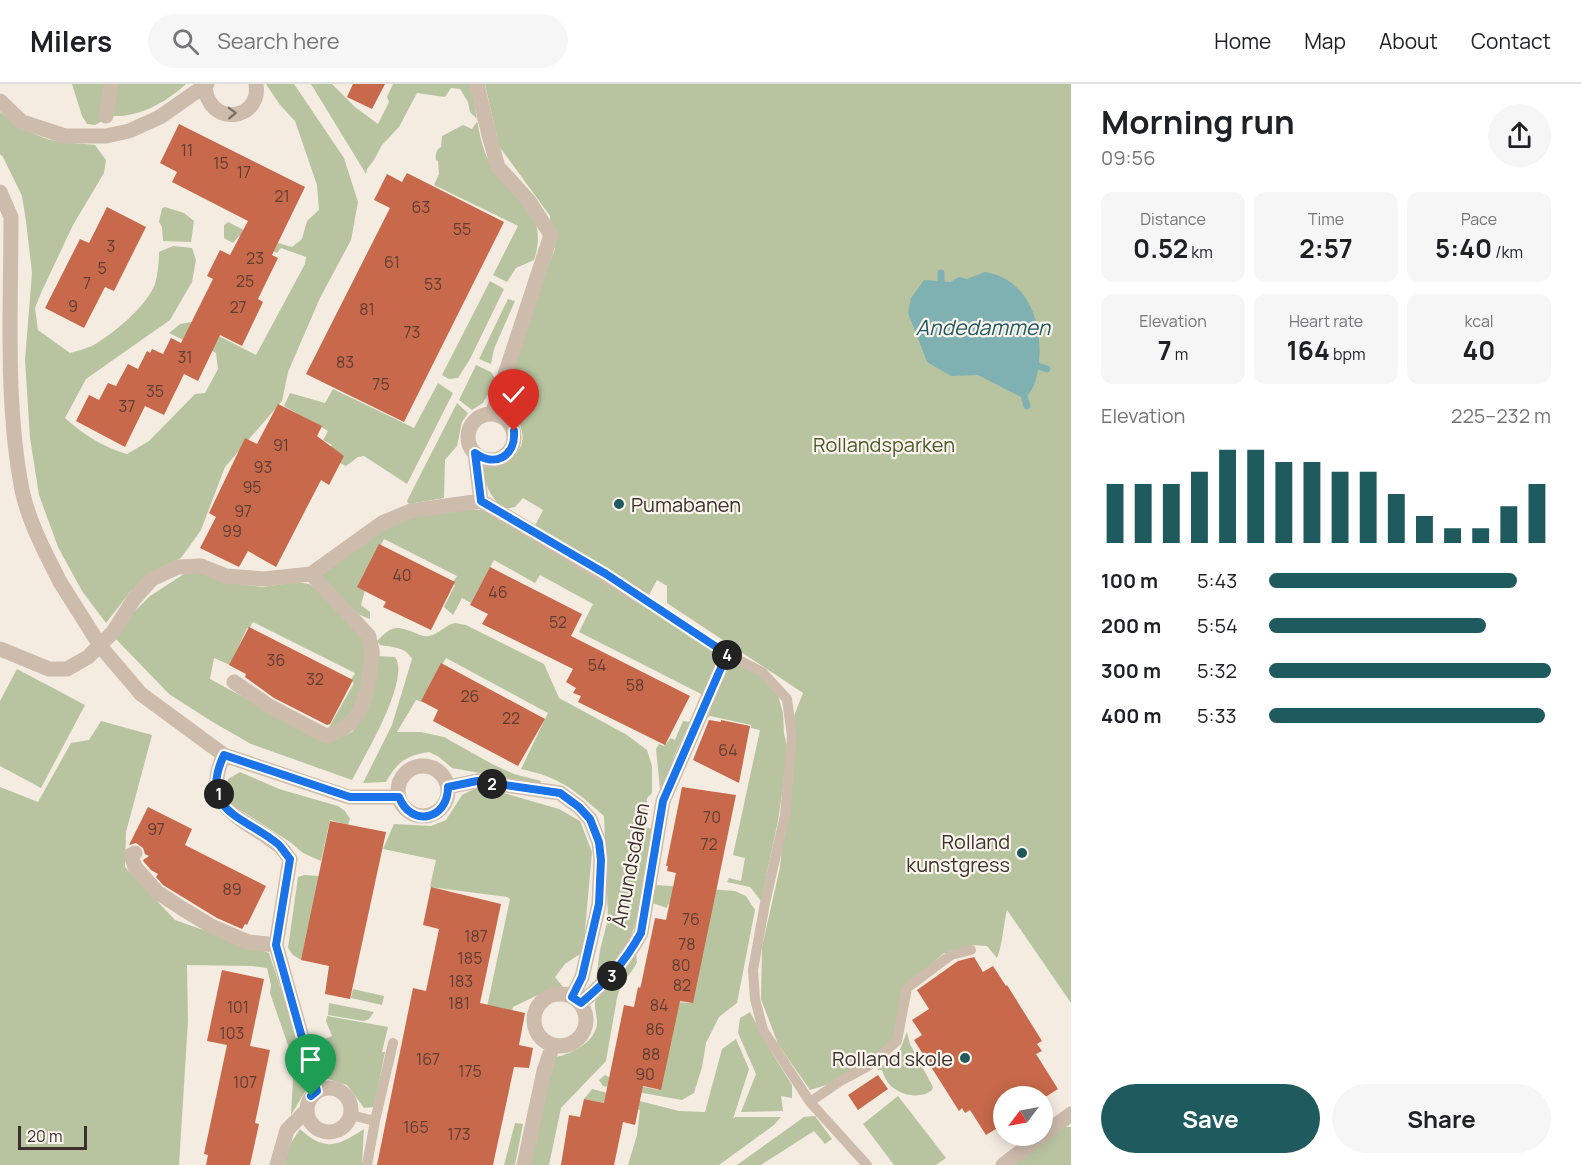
<!DOCTYPE html>
<html lang="en">
<head>
<meta charset="utf-8">
<style>
  body { margin:0; font-family:Manrope,sans-serif; background:#f6f6f6; color:#202124; height:100vh; display:flex; flex-direction:column; font-size:22px; white-space:nowrap }
  * { box-sizing:border-box; margin:0 }
  p { font-size:20px; color:#757577 }
  .icon { flex:none; width:33px; height:33px; fill:none; stroke:currentColor; stroke-width:2; stroke-linecap:round; stroke-linejoin:round }
  .map { position:relative; flex:1; overflow:hidden }
  .sheet { display:flex; flex-direction:column; background:#fff; width:510px }
  .sheet>* { flex:none }
  .needle { width:39px; rotate:238deg }
  .fabs { position:absolute; left:993px; top:1002px; display:grid; gap:12px }
  .fabs a { display:grid; place-items:center; width:60px; height:60px; border-radius:50%; background:#fff; box-shadow:0 3px 15px #0003; font-size:30px }
  .scale { position:absolute; left:18px; bottom:15px; width:69px; box-sizing:border-box; padding-left:6px; border:3px solid #3b302b; border-top:0; font-size:16px; line-height:21px; white-space:nowrap; color:#3b302b; -webkit-text-stroke:4px #fbf5ee; paint-order:stroke }
  .pin { position:absolute; display:grid; place-items:center; width:51px; height:51px; color:#fff; margin:-62px -26px; border-radius:50% 50% 50% 0; rotate:-45deg; box-shadow:0 0 6px #0007 }
  .pin .icon { rotate:45deg }
  .km { position:absolute; width:30px; height:30px; margin:-15px; border-radius:50%; background:#222; color:#fff; font-size:16px; line-height:30px; text-align:center }
  .round { display:grid; place-items:center; flex:none; width:63px; height:63px; border-radius:32px; background:#f6f6f6 }
  .head { display:flex; align-items:center; justify-content:space-between; height:102px; padding:0 30px }
  h1 { font-size:33px; font-weight:700; line-height:45px }
  .metrics { display:grid; grid-template-columns:repeat(3,1fr); gap:9px; height:102px; padding:6px 30px }
  .metrics div { display:grid; align-content:center; border-radius:12px; background:#f6f6f6; text-align:center }
  .metrics b { font-size:26px; font-weight:700 }
  .metrics small { font-size:16px; font-weight:400 }
  .metrics p { font-size:16px }
  .chart { height:168px; padding:12px 30px }
  .chart p { display:flex; justify-content:space-between }
  .chart svg { width:100%; height:108px; margin-top:6px; stroke:#1f5a5e; stroke-width:6 }
  .cta { display:flex; gap:12px; margin-top:auto; padding:12px 30px }
  .cta a { flex:1; height:69px; border-radius:36px; background:#1f5a5e; color:#fff; font-size:24px; font-weight:700; line-height:69px; text-align:center }
  .cta a+a { background:#f6f6f6; color:#202124 }
  ul { padding:0 30px; list-style:none; font-size:20px }
  li { display:grid; grid-template-columns:96px 72px 1fr; align-items:center; height:45px }
  li i { height:15px; border-radius:8px; background:#1f5a5e }
  header { display:flex; align-items:center; gap:36px; box-sizing:border-box; height:84px; padding:0 30px; background:#fff; border-bottom:2px solid #e0e0e0 }
  header strong { font-size:28px }
  nav { display:flex; gap:33px; margin-inline-start:auto; font-size:21px }
  .search { width:420px; height:54px; background:#f6f6f6; display:flex; align-items:center; gap:15px; box-sizing:border-box; padding:0 21px; border-radius:33px; color:#757577; font-size:22px }
  main { display:flex; flex:1; min-height:0 }
  .map>svg:first-child { display:block }
  .green { fill:#b8c4a0 }
  .water { fill:#7fb0b2 }
  .lines { fill:none; stroke-linecap:round; stroke-linejoin:round }
  .stream { stroke:#7fb0b2; stroke-width:7 }
  .building { fill:#c8694b }
  .lane { stroke:#cdbbac; stroke-width:10 }
  .street { stroke:#cdbbac; stroke-width:15 }
  .street-bridge { stroke:#cdbbac; stroke-width:15 }
  .oneway { stroke:#7d6f65 }
  .route-casing { stroke:#fff; stroke-width:12 }
  .route { stroke:#1a73e8; stroke-width:8 }
  .poi-dot { fill:#1f5a5e; stroke:#fbf5ee; stroke-width:2 }
  .labels { text-anchor:middle; dominant-baseline:central; stroke-width:4.5; stroke-linejoin:round; paint-order:stroke }
  .number-label { font-size:16px; fill:#5e3e33 }
  .park-label { font-size:20px; fill:#4a5a2e; stroke:#fbf5ee }
  .poi-label { font-size:20px; fill:#3b302b; stroke:#fbf5ee; text-anchor:end }
  .street-label { font-size:20px; fill:#3b302b; stroke:#fbf5ee }
  .water-label { font-size:21px; font-style:italic; fill:#1f5a5e; stroke:#fbf5ee }
</style>
</head>
<body>
<header>
<strong>Milers</strong>
<div class="search"><svg class="icon" aria-label="search" viewBox="0 0 24 24"><circle cx="10" cy="10" r="6"/><path d="M15 15l6 6"/></svg>Search here</div>
<nav><a>Home</a><a>Map</a><a>About</a><a>Contact</a></nav>
</header>
<main>
<div class="map">
<svg width="1071" height="1081" viewBox="0 0 1071 1081">
  <rect width="100%" height="100%" fill="#f4ebe1"/>
  <path class="green" d="M 72,0 L 106,0 L 102,37 L 95,41 L 87,40 L 82,32 Z
    M 117,0 L 186,0 C 166,18 141,33 113,32 Z
    M 266,0 L 294,0 L 344,74 L 358,118 L 351,156 L 320,214 L 288,288 L 282,317 L 225,383 L 201,446 L 181,474 L 159,484 L 130,508 L 106,539 L 82,507 L 58,463 L 39,411 L 30,354 L 25,276 L 32,189 L 26,137 L 22,112 L 3,73 L 0,70 L 0,28 C 16,41 35,53 56,57 C 69,60 82,59 95,61 L 106,76 L 104,89 L 73,141 L 41,209 L 35,224 L 38,246 L 70,269 C 77,267 85,265 92,262 C 112,251 147,222 155,200 C 158,190 159,178 159,168 L 173,162 L 192,164 L 196,176 L 192,198 L 170,236 L 86,295 L 65,334 C 84,351 103,363 127,370 L 149,357 L 195,310 L 205,309 L 218,285 L 216,269 L 193,256 L 185,257 L 169,249 L 180,240 L 191,238 L 256,271 L 305,180 L 306,173 L 281,164 L 277,169 L 242,153 L 239,152 L 233,159 L 224,154 L 224,141 L 228,138 L 260,154 L 292,163 L 302,155 L 307,137 L 319,126 L 317,101 L 295,37 L 280,21 Z
    M 311,0 L 332,0 L 355,23 L 378,40 L 389,18 L 387,13 L 393,0 L 471,0 C 476,23 478,57 489,77 C 509,115 551,124 534,176 L 516,184 L 507,198 L 493,191 L 518,142 L 434,101 L 439,90 L 438,77 L 436,76 C 435,70 436,66 441,63 L 442,52 L 463,41 L 472,45 L 478,36 L 470,28 L 468,18 L 460,5 L 451,4 L 445,13 L 417,9 L 399,43 L 382,61 L 374,76 L 367,85 L 366,90 Z
    M 485,0 L 1071,0 L 1071,919 L 1007,826 C 1003,842 1003,859 997,874 L 987,862 L 971,861 L 955,869 L 944,869 L 908,901 L 894,956 L 842,996 L 810,1006 L 778,960 L 761,915 L 762,863 L 780,783 L 794,632 L 803,609 L 667,519 L 667,502 L 657,496 L 649,511 L 534,444 L 543,426 L 523,414 L 515,423 L 505,425 C 489,414 485,398 481,380 L 484,378 C 497,381 513,377 520,364 C 530,343 508,328 508,308 C 508,268 539,203 555,165 L 551,151 L 550,132 L 499,62 Z
    M 165,123 L 184,129 L 194,137 L 191,158 L 163,157 L 162,143 L 159,138 L 162,124 Z
    M 490,197 L 504,205 L 470,275 L 458,294 L 449,295 L 442,291 Z
    M 508,215 L 515,217 L 494,265 L 491,280 L 479,275 Z
    M 476,281 L 491,288 L 496,296 L 483,319 L 472,326 L 459,316 Z
    M 438,299 L 453,309 L 407,400 L 364,372 L 358,373 L 346,382 L 340,379 L 330,364 L 332,361 L 323,356 L 328,347 L 284,322 L 290,309 L 325,319 L 333,305 L 414,344 Z
    M 457,319 L 468,329 L 462,338 L 457,362 L 445,376 L 444,414 L 409,420 L 407,417 Z
    M 450,425 L 486,426 L 606,494 L 718,567 L 719,574 L 703,611 L 579,548 L 593,520 L 540,491 L 535,499 L 494,476 L 471,519 L 462,514 L 453,531 L 444,523 L 455,501 L 452,499 L 457,492 L 384,455 L 361,501 L 366,503 L 361,521 L 370,528 L 370,535 L 360,531 L 311,490 L 382,439 Z
    M 187,488 L 207,489 L 247,501 L 263,503 L 296,498 L 309,500 L 321,508 L 364,556 L 367,574 L 361,615 L 346,636 L 328,645 L 354,599 L 351,596 L 355,589 L 253,538 L 249,545 L 247,544 L 230,581 L 214,574 L 210,595 L 328,659 L 352,648 L 365,628 L 377,572 L 395,573 C 411,595 364,673 352,696 L 251,660 L 211,637 L 169,610 L 114,553 L 133,529 L 150,512 Z
    M 455,539 L 466,541 L 544,580 L 559,614 L 627,651 L 647,666 L 652,682 L 652,709 L 647,714 L 646,743 L 652,745 C 646,782 641,842 621,873 C 615,881 604,889 596,896 L 600,866 L 608,835 L 604,732 C 573,705 562,694 521,685 L 548,629 L 446,574 L 422,618 L 416,616 L 397,648 L 421,648 L 444,653 L 492,680 L 514,690 L 541,697 L 540,700 L 452,684 L 439,673 L 429,668 C 407,671 397,678 386,698 L 363,699 L 392,641 L 412,575 C 406,563 392,563 380,561 L 377,557 C 392,542 395,541 415,549 C 420,551 424,553 429,552 C 439,550 445,541 455,539 Z
    M 728,582 L 747,582 L 760,590 L 778,611 L 783,629 L 784,649 L 788,668 L 778,737 L 761,817 L 750,803 L 727,798 L 729,794 L 741,797 L 745,774 L 733,771 L 760,646 L 751,644 L 751,641 L 710,632 L 704,635 Z
    M 17,585 L 85,621 L 41,704 L 0,682 L 0,617 Z
    M 101,637 L 152,651 L 126,748 L 125,783 L 175,836 L 269,869 L 304,976 L 309,1001 L 291,1031 L 293,995 L 290,967 L 270,909 L 271,901 L 267,884 L 252,882 L 187,881 L 188,937 L 179,1081 L 0,1081 L 0,703 L 38,718 L 71,659 L 89,656 Z
    M 683,637 L 690,638 L 674,672 L 663,708 L 660,705 L 656,665 L 659,660 L 664,662 L 671,654 L 675,656 Z
    M 240,688 L 279,705 L 338,722 L 345,727 L 350,735 L 348,741 L 330,736 L 321,777 L 303,769 L 290,758 L 233,721 L 228,706 L 228,695 Z
    M 480,702 L 559,725 L 580,737 L 592,768 L 583,868 L 565,880 L 555,893 L 563,903 L 542,909 L 513,923 L 507,949 L 483,942 L 510,815 L 507,813 L 430,803 L 436,776 L 383,765 L 394,740 L 431,742 L 446,736 L 462,711 Z
    M 304,791 L 319,792 L 303,877 L 293,871 L 288,864 L 298,793 Z
    M 657,801 L 735,807 L 746,812 L 755,826 L 737,919 L 719,933 L 706,959 L 702,983 L 694,1009 L 682,1016 L 603,1002 L 599,996 L 605,991 L 619,998 L 659,1006 L 678,918 L 691,919 L 709,829 L 668,820 L 667,824 L 652,819 L 654,804 Z
    M 636,869 L 637,878 L 634,884 L 621,901 L 617,914 L 606,977 L 561,1024 L 549,1081 L 530,1081 L 544,1012 L 556,973 C 572,970 597,957 597,938 C 597,929 593,923 596,914 Z
    M 353,905 L 384,912 L 382,921 L 351,914 Z
    M 329,919 L 374,928 L 369,935 L 364,937 L 328,931 Z
    M 750,928 L 772,969 L 792,1001 L 792,1014 L 781,1012 L 783,1027 L 741,1028 L 756,990 L 738,949 L 740,934 Z
    M 327,932 L 388,943 L 382,968 L 385,968 L 374,1023 L 364,1024 L 347,1001 L 325,994 L 321,989 L 318,958 L 332,952 L 326,937 Z
    M 907,948 L 910,960 L 933,1003 L 932,1006 C 921,1015 903,1012 892,1003 C 887,999 884,992 882,986 L 877,986 L 899,968 Z
    M 736,955 L 749,985 L 733,1035 L 735,1033 L 781,1033 L 774,1041 L 719,1081 L 628,1081 L 637,1051 L 640,1026 L 584,1015 L 592,1005 L 679,1027 L 705,1028 L 722,965 Z
    M 898,1012 L 946,1074 L 936,1081 L 894,1081 L 863,1040 Z
    M 815,1032 L 832,1055 L 825,1060 L 814,1047 L 761,1081 L 737,1081 L 804,1033 Z
    M 515,1039 L 523,1040 L 515,1081 L 504,1081 Z
    M 1060,1042 L 1071,1043 L 1071,1081 L 1014,1081 Z
    M 300,1045 C 326,1069 339,1061 364,1045 L 362,1081 L 282,1081 L 289,1062 Z"/>
  <path class="water" d="M 985,188 C 1034,196 1047,252 1036,295 C 1035,302 1029,309 1025,315 L 978,291 L 951,292 L 927,278 L 908,229 L 911,214 L 924,196 L 950,198 L 959,193 L 967,195 Z"/>
  <g class="lines">
    <path class="stream" d="M 941,199 L 941,189
      M 1038,282 L 1047,285
      M 1025,315 L 1027,322"/>
  </g>
  <path class="building" d="M 353,0 L 385,0 L 372,25 L 347,13 Z
    M 179,40 L 305,103 L 272,171 L 278,174 L 258,215 L 263,218 L 242,262 L 220,251 L 198,297 L 184,290 L 164,331 L 145,322 L 125,363 L 76,337 L 89,311 L 99,316 L 108,299 L 116,302 L 128,280 L 138,285 L 147,267 L 150,269 L 152,265 L 163,270 L 171,254 L 181,259 L 213,195 L 207,192 L 220,166 L 230,171 L 248,137 L 172,98 L 177,88 L 160,79 Z
    M 407,89 L 504,138 L 404,338 L 306,290 L 390,124 L 374,116 L 387,90 L 402,98 Z
    M 107,123 L 146,143 L 114,207 L 105,203 L 84,244 L 45,224 L 80,155 L 89,159 Z
    M 278,320 L 322,342 L 317,352 L 344,372 L 329,401 L 321,396 L 276,483 L 248,467 L 239,483 L 200,464 L 216,433 L 209,429 L 245,354 L 257,360 Z
    M 379,460 L 455,498 L 431,546 L 383,523 L 386,518 L 357,503 Z
    M 490,483 L 582,530 L 571,552 L 690,612 L 665,661 L 578,618 L 581,612 L 573,609 L 576,604 L 566,598 L 573,585 L 482,540 L 488,530 L 470,521 Z
    M 249,543 L 353,596 L 330,640 L 327,641 L 274,614 L 245,593 L 246,590 L 229,581 Z
    M 441,579 L 545,635 L 518,682 L 433,637 L 438,626 L 421,617 Z
    M 709,636 L 721,638 L 721,636 L 750,642 L 739,699 L 693,676 Z
    M 682,703 L 736,711 L 693,919 L 680,917 L 661,1006 L 643,1002 L 635,1041 L 623,1038 L 614,1081 L 561,1081 L 569,1031 L 580,1033 L 584,1015 L 604,1019 L 624,921 L 634,923 L 638,903 L 640,904 L 641,901 L 655,834 L 666,836 L 676,789 L 667,787 L 668,782 L 666,782 Z
    M 148,723 L 192,745 L 185,761 L 266,802 L 247,841 L 245,840 L 242,845 L 217,834 L 163,801 L 156,793 L 158,790 L 151,786 L 144,778 L 143,776 L 149,772 L 145,770 L 143,764 L 136,759 L 129,761 Z
    M 330,737 L 386,748 L 350,915 L 325,910 L 329,882 L 301,876 Z
    M 431,803 L 501,820 L 480,919 L 525,929 L 519,961 L 533,964 L 529,984 L 514,983 L 493,1081 L 377,1081 L 413,904 L 426,907 L 439,845 L 423,841 Z
    M 974,873 L 983,888 L 993,882 L 1006,902 L 1007,901 L 1042,957 L 1037,960 L 1042,967 L 1036,970 L 1058,1005 L 1047,1012 L 1004,1012 L 1004,1040 L 986,1051 L 970,1026 L 965,1029 L 962,1024 L 959,1027 L 914,956 L 922,951 L 912,936 L 929,925 L 917,906 L 958,877 Z
    M 222,886 L 264,895 L 250,962 L 270,966 L 255,1039 L 259,1040 L 250,1081 L 206,1081 L 208,1071 L 204,1070 L 227,961 L 207,957 Z
    M 878,991 L 888,1005 L 858,1026 L 848,1011 Z"/>
  <g class="lines">
    <path class="lane" d="M 639,512 L 727,570 L 762,588 L 787,615 L 792,652 L 785,731 L 765,819 L 753,886 L 755,915 L 763,946 L 810,1018 L 867,1081
      M 810,1018 L 842,996 L 868,982 L 897,957 L 907,904 L 951,871 L 971,866
      M 351,1031 L 375,1037 L 367,1081
      M 375,1037 L 393,959"/>
    <path class="street" d="M 477,0 L 489,51 L 498,83 L 529,117 L 551,151 L 492,330
      M 205,1 C 207,44 262,37 256,0
      M 0,17 L 22,38 L 65,52 L 106,52 L 129,47 L 160,33 L 207,0
      M 106,32 L 111,0
      M 0,108 L 11,133 C 11,222 5,318 22,406 C 29,439 45,468 60,498
      M468 353a23 23 0 1 1 46 0a23 23 0 1 1-46 0Z
      M 475,369 L 481,417
      M 0,565 L 49,585 L 67,585 L 88,573 L 113,548 L 134,515 L 152,495 L 178,483 L 201,482 L 226,492 L 264,495 L 311,490 L 382,439 L 411,427 L 481,417 L 639,512
      M 234,598 L 269,622 L 326,652 C 360,642 367,616 370,585 C 371,580 373,571 372,566 C 371,560 369,558 369,552 L 311,490
      M 141,610 L 224,671 C 203,715 230,729 263,750 C 268,754 274,757 278,761 C 283,764 286,771 290,775 L 276,861 L 317,1007
      M 224,671 L 349,713 L 399,713
      M398 707a25 25 0 1 1 50 0a25 25 0 1 1-50 0Z
      M 448,703 L 477,697 L 560,709 L 579,723 L 590,735 L 599,758 L 601,775 L 599,820 L 582,893 L 572,913
      M 135,769 L 131,771 L 135,783 L 157,808 L 183,825 L 213,843 L 248,858 L 276,861
      M534 936a26 26 0 1 1 52 0a26 26 0 1 1-52 0Z
      M 581,919 C 608,896 623,881 641,849 L 663,717 L 727,570
      M307 1026a22 22 0 1 1 44 0a22 22 0 1 1-44 0Z
      M 1042,1051 L 1071,1030
      M 277,1081 L 287,1046 L 307,1026
      M 524,1081 L 544,987 L 553,961
      M 1003,1081 L 1041,1052"/>
    <path class="street-bridge" d="M 60,498 L 101,563 L 141,610"/>
  </g>
  <defs><path id="oneway-chevron" d="M-2-3.5L2.5 0L-2 3.5" fill="none" stroke-width="1.6" stroke-linecap="round" stroke-linejoin="round" transform="scale(1.5)"/></defs>
  <use class="oneway" href="#oneway-chevron" transform="translate(232 29) rotate(-2)"/>
  <g class="lines">
    <g class="route-casing">
      <path id="route" d="M 311,1012 L 317,1007 L 276,861 L 290,775 C 286,770 282,764 278,760 C 246,733 197,728 224,671 L 350,713 L 399,713 C 411,744 448,736 448,703 L 477,697 L 560,709 L 579,723 L 590,735 L 599,758 L 601,776 L 599,820 L 582,893 L 572,913 L 581,919 C 608,896 623,881 641,849 L 663,717 L 727,570 L 606,490 L 481,417 L 475,369 C 495,384 516,372 514,347"/>
    </g>
    <use href="#route" class="route"/>
  </g>
  <g class="poi-dot">
    <circle cx="619" cy="420" r="6"/>
    <circle cx="1022" cy="769" r="6"/>
    <circle cx="965" cy="974" r="6"/>
  </g>
  <g class="labels">
    <g class="number-label">
      <text x="187" y="66">11</text>
      <text x="221" y="79">15</text>
      <text x="244" y="88">17</text>
      <text x="282" y="112">21</text>
      <text x="421" y="123">63</text>
      <text x="462" y="145">55</text>
      <text x="111" y="162">3</text>
      <text x="255" y="174">23</text>
      <text x="392" y="178">61</text>
      <text x="102" y="184">5</text>
      <text x="245" y="197">25</text>
      <text x="87" y="199">7</text>
      <text x="433" y="200">53</text>
      <text x="73" y="222">9</text>
      <text x="238" y="223">27</text>
      <text x="367" y="225">81</text>
      <text x="412" y="248">73</text>
      <text x="185" y="273">31</text>
      <text x="345" y="278">83</text>
      <text x="381" y="300">75</text>
      <text x="155" y="307">35</text>
      <text x="127" y="322">37</text>
      <text x="281" y="361">91</text>
      <text x="263" y="383">93</text>
      <text x="252" y="403">95</text>
      <text x="243" y="427">97</text>
      <text x="232" y="447">99</text>
      <text x="402" y="491">40</text>
      <text x="498" y="508">46</text>
      <text x="558" y="538">52</text>
      <text x="276" y="576">36</text>
      <text x="597" y="581">54</text>
      <text x="315" y="595">32</text>
      <text x="635" y="601">58</text>
      <text x="470" y="612">26</text>
      <text x="511" y="634">22</text>
      <text x="728" y="666">64</text>
      <text x="712" y="733">70</text>
      <text x="156" y="745">97</text>
      <text x="709" y="760">72</text>
      <text x="232" y="805">89</text>
      <text x="691" y="835">76</text>
      <text x="476" y="852">187</text>
      <text x="687" y="860">78</text>
      <text x="470" y="874">185</text>
      <text x="681" y="881">80</text>
      <text x="461" y="897">183</text>
      <text x="682" y="901">82</text>
      <text x="459" y="919">181</text>
      <text x="659" y="921">84</text>
      <text x="238" y="923">101</text>
      <text x="655" y="945">86</text>
      <text x="232" y="949">103</text>
      <text x="651" y="970">88</text>
      <text x="428" y="975">167</text>
      <text x="470" y="987">175</text>
      <text x="645" y="990">90</text>
      <text x="245" y="998">107</text>
      <text x="416" y="1043">165</text>
      <text x="459" y="1050">173</text>
    </g>
    <g class="park-label">
      <text x="884" y="360">Rollandsparken</text>
    </g>
    <g class="poi-label">
      <text x="631" y="420" text-anchor="start">Pumabanen</text>
      <text x="1010" y="757">Rolland<tspan x="1010" dy="23">kunstgress</tspan></text>
      <text x="953" y="974">Rolland skole</text>
    </g>
    <g class="street-label">
      <text transform="translate(630 781) rotate(-79)">Åmundsdalen</text>
    </g>
    <g class="water-label">
      <text x="983" y="243">Andedammen</text>
    </g>
  </g>
</svg>
<div class="fabs">
<a><svg class="needle" viewBox="-14 -14 28 28"><path d="M0-13l5 13h-10z" fill="#e53935"/><path d="M0 13l5-13h-10z" fill="#757577"/></svg></a>
</div>
<div class="scale">20 m</div>
<div class="pin" style="left:311px;top:1012px;background:#1e9e55"><svg class="icon" aria-label="arrive" viewBox="0 0 24 24"><path d="M6 21V4h12l-3 4 3 4H6"/></svg></div>
<div class="pin" style="left:514px;top:347px;background:#d93025"><svg class="icon" aria-label="check" viewBox="0 0 24 24"><path d="M5 12l5 5 9-10"/></svg></div>
<b class="km" style="left:219px;top:710px">1</b>
<b class="km" style="left:492px;top:700px">2</b>
<b class="km" style="left:612px;top:892px">3</b>
<b class="km" style="left:727px;top:571px">4</b>
</div>
<section class="sheet">
<div class="head"><div><h1>Morning run</h1><p>09:56</p></div><a class="round"><svg class="icon" aria-label="share" viewBox="0 0 24 24"><path d="M12 15V3M7 8l5-5 5 5M5 13v7h14v-7"/></svg></a></div>
<div class="metrics">
<div><p>Distance</p><b>0.52<small> km</small></b></div>
<div><p>Time</p><b>2:57</b></div>
<div><p>Pace</p><b>5:40<small> /km</small></b></div>
</div>
<div class="metrics">
<div><p>Elevation</p><b>7<small> m</small></b></div>
<div><p>Heart rate</p><b>164<small> bpm</small></b></div>
<div><p>kcal</p><b>40</b></div>
</div>
<div class="chart"><p><span>Elevation</span>225–232 m</p>
<svg viewBox="0 0 160 44" preserveAspectRatio="none"><path d="M5 44V20M15 44V20M25 44V20M35 44V15M45 44V6M55 44V6M65 44V11M75 44V11M85 44V15M95 44V15M105 44V24M115 44V33M125 44V38M135 44V38M145 44V29M155 44V20"/></svg>
</div>
<ul>
<li><b>100 m</b>5:43<i style="width:88%"></i></li>
<li><b>200 m</b>5:54<i style="width:77%"></i></li>
<li><b>300 m</b>5:32<i style="width:100%"></i></li>
<li><b>400 m</b>5:33<i style="width:98%"></i></li>
</ul>
<div class="cta"><a>Save</a><a>Share</a></div>
</section>
</main>
</body>
</html>
